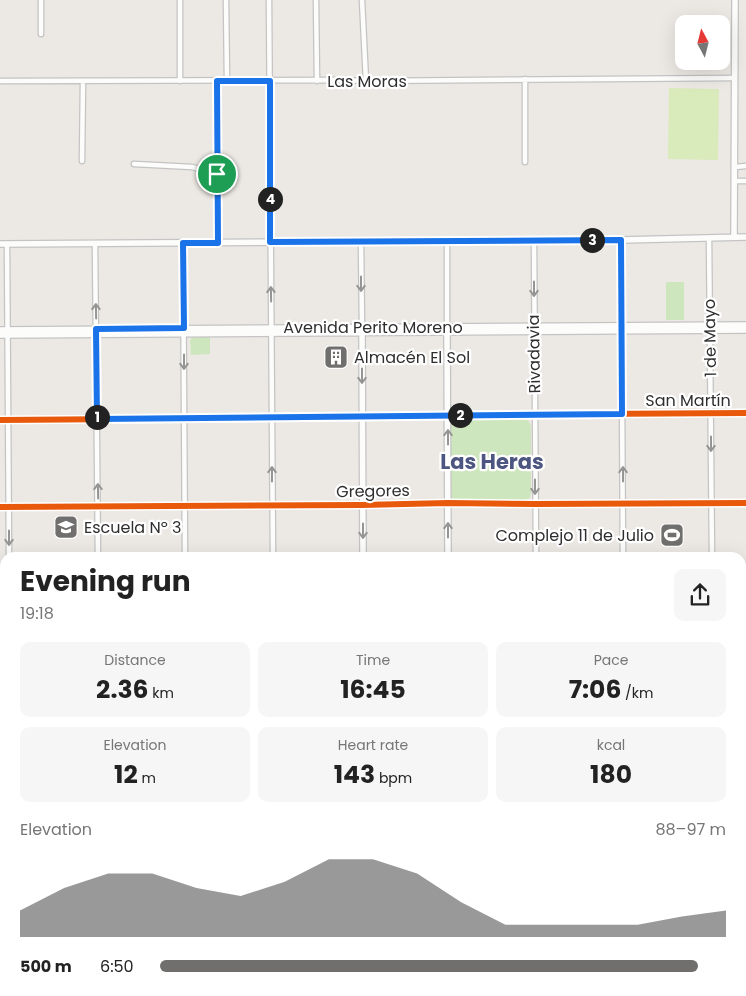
<!DOCTYPE html>
<html lang="en">
<head>
<meta charset="utf-8">
<style>
  body { margin:0; font-family:Poppins,sans-serif; background:#f6f6f6; color:#222; height:100vh; display:flex; flex-direction:column; font-size:19px; white-space:nowrap }
  * { box-sizing:border-box; margin:0 }
  p { font-size:16px; color:#767676 }
  .icon { flex:none; width:28px; height:28px; fill:none; stroke:currentColor; stroke-width:2; stroke-linecap:round; stroke-linejoin:round }
  .map { position:relative; flex:1; overflow:hidden }
  .side { position:absolute; left:0px; top:552px; width:746px; height:444px; display:flex; flex-direction:column; background:#fff; border-radius:15px 15px 0 0; box-shadow:0 5px 20px #0002 }
  .side>* { flex:none }
  .needle { width:32px; rotate:353deg }
  .tools { position:absolute; left:675px; top:15px; display:grid; gap:10px }
  .tools a { display:grid; place-items:center; width:55px; height:55px; border-radius:10px; background:#fff; box-shadow:0 5px 20px #0002; font-size:25px }
  .pin { position:absolute; display:grid; place-items:center; width:42px; height:42px; color:#fff; margin:-21px; border:2px solid #fff; border-radius:50%; box-shadow:0 1px 5px #0007 }
  .km { position:absolute; width:25px; height:25px; margin:-12px; border-radius:50%; background:#222; color:#fff; font-size:14px; line-height:25px; text-align:center }
  .round { display:grid; place-items:center; flex:none; width:52px; height:52px; border-radius:10px; background:#f6f6f6 }
  .summary { display:flex; align-items:center; justify-content:space-between; height:85px; padding:0 20px }
  h1 { font-size:28px; font-weight:700; line-height:38px }
  .metrics { display:grid; grid-template-columns:repeat(3,1fr); gap:8px; height:85px; padding:5px 20px }
  .metrics div { display:grid; align-content:center; border-radius:10px; background:#f6f6f6; text-align:center }
  .metrics b { font-size:25px; font-weight:700 }
  .metrics small { font-size:14px; font-weight:400 }
  .metrics p { font-size:14px }
  .chart { height:140px; padding:10px 20px }
  .chart p { display:flex; justify-content:space-between }
  .chart svg { width:100%; height:90px; margin-top:5px; fill:#706f6e; opacity:.7 }
  ul { padding:0 20px; list-style:none; font-size:16px }
  li { display:grid; grid-template-columns:80px 60px 1fr; align-items:center; height:38px }
  li i { height:12px; border-radius:6px; background:#706f6e }
  .map>svg:first-child { display:block }
  .green { fill:#cee6be }
  .pitch { fill:#d9eabb }
  .lines { fill:none; stroke-linecap:round; stroke-linejoin:round }
  .street-casing { stroke:#c5c4c5; stroke-width:7 }
  .secondary-casing { stroke:#c5c4c5; stroke-width:8 }
  .street { stroke:#fcfcfb; stroke-width:4.5 }
  .secondary { stroke:#fcfcfb; stroke-width:5.5 }
  .cycleway-casing { stroke:#fff; stroke-width:9 }
  .cycleway { stroke:#e8590c; stroke-width:6 }
  .oneway { stroke:#959594 }
  .route-casing { stroke:#fff; stroke-width:10 }
  .route { stroke:#1a73e8; stroke-width:6 }
  .labels { text-anchor:middle; dominant-baseline:central; stroke-width:4.5; stroke-linejoin:round; paint-order:stroke }
  .street-label { font-size:16px; fill:#2e2e2e; stroke:#fff }
  .poi-label { font-size:16px; fill:#2e2e2e; stroke:#fff; text-anchor:start }
  .district-label { font-size:21px; font-weight:bold; fill:#4d5680; stroke:#fff }
</style>
</head>
<body>
<div class="map">
<svg width="746" height="996" viewBox="0 0 746 996">
  <rect width="100%" height="100%" fill="#ece8e4"/>
  <path class="green" d="M 666,282 L 684,282 L 684,320 L 666,320 Z
    M 193,337 L 210,337 L 210,354 L 191,355 L 190,340 Z
    M 455,418 L 525,419 L 528,420 L 531,426 L 531,494 L 530,498 L 526,500 L 455,501 L 450,499 L 450,421 Z
    M 741,787 L 746,787 L 746,829 L 741,829 Z"/>
  <path class="pitch" d="M 669,88 L 719,89 L 718,160 L 668,159 Z
    M 193,991 L 360,991 L 360,996 L 193,996 Z"/>
  <g class="lines">
    <g class="street-casing">
      <path id="street" d="M 180,0 L 180,81
        M 226,0 L 227,81
        M 269,0 L 273,558
        M 316,0 L 317,81
        M 362,0 L 366,81
        M 41,34 L 41,0
        M 525,79 L 525,162
        M 0,81 L 340,80 L 366,81 L 735,78
        M 217,81 L 218,243
        M 82,161 L 83,81
        M 134,164 L 192,167 L 217,174
        M 735,167 L 746,166
        M 734,181 L 746,181
        M 709,238 L 712,558
        M 534,240 L 536,558
        M 621,240 L 623,558
        M 447,241 L 447,327
        M 361,242 L 362,327
        M 183,243 L 185,558
        M 7,244 L 9,558
        M 95,244 L 98,558
        M 0,420 L 362,417 L 448,415 L 746,413
        M 0,507 L 362,505 L 448,503 L 535,504 L 746,503
        M 741,590 L 746,590
        M 0,595 L 5,595
        M 0,640 L 5,640
        M 741,678 L 746,678
        M 0,684 L 5,684
        M 741,719 L 746,719
        M 741,724 L 746,724
        M 741,766 L 746,766
        M 0,771 L 5,771
        M 741,898 L 746,898
        M 0,903 L 5,903
        M 741,942 L 746,942
        M 0,948 L 5,948
        M 741,986 L 746,986
        M 0,991 L 5,991
        M 102,991 L 102,996
        M 188,991 L 188,996
        M 451,991 L 451,996
        M 539,991 L 539,996
        M 626,991 L 626,996
        M 715,991 L 715,996
        M 12,996 L 12,991"/>
    </g>
    <g class="secondary-casing">
      <path id="secondary" d="M 734,237 L 735,0
        M 0,244 L 621,240 L 746,237
        M 362,329 L 363,558
        M 0,330 L 746,325
        M 447,330 L 448,558
        M 0,335 L 746,330
        M 741,853 L 746,853
        M 0,859 L 5,859
        M 365,991 L 365,996"/>
    </g>
    <use href="#street" class="street"/>
    <use href="#secondary" class="secondary"/>
    <g class="cycleway-casing">
      <path id="cycleway" d="M 0,420 L 362,417 L 448,415 L 746,413
        M 0,507 L 362,505 L 448,503 L 535,504 L 746,503"/>
    </g>
    <use href="#cycleway" class="cycleway"/>
  </g>
  <defs><path id="oneway-shaft" d="M-6 0H5M1.5-3L5.5 0L1.5 3" fill="none" stroke-width="1.6" stroke-linecap="round" stroke-linejoin="round" transform="scale(1.25)"/></defs>
  <g class="oneway">
    <use href="#oneway-shaft" transform="translate(361 284) rotate(90)"/>
    <use href="#oneway-shaft" transform="translate(534 289) rotate(90)"/>
    <use href="#oneway-shaft" transform="translate(271 294) rotate(-91)"/>
    <use href="#oneway-shaft" transform="translate(96 311) rotate(-91)"/>
    <use href="#oneway-shaft" transform="translate(184 362) rotate(90)"/>
    <use href="#oneway-shaft" transform="translate(362 376) rotate(90)"/>
    <use href="#oneway-shaft" transform="translate(448 437) rotate(-90)"/>
    <use href="#oneway-shaft" transform="translate(711 444) rotate(90)"/>
    <use href="#oneway-shaft" transform="translate(272 474) rotate(-90)"/>
    <use href="#oneway-shaft" transform="translate(623 474) rotate(-90)"/>
    <use href="#oneway-shaft" transform="translate(535 487) rotate(90)"/>
    <use href="#oneway-shaft" transform="translate(98 491) rotate(-91)"/>
    <use href="#oneway-shaft" transform="translate(448 530) rotate(-90)"/>
    <use href="#oneway-shaft" transform="translate(363 531) rotate(90)"/>
    <use href="#oneway-shaft" transform="translate(9 538) rotate(90)"/>
  </g>
  <g class="lines">
    <g class="route-casing">
      <path id="route" d="M 217,81 L 270,81 L 270,242 L 621,240 L 622,414 C 447,416 272,418 97,419 L 96,329 L 184,328 L 183,243 L 218,243 Z"/>
    </g>
    <use href="#route" class="route"/>
  </g>
  <defs>
    <g id="building-square" transform="scale(1.25)"><rect x="-9" y="-9" width="18" height="18" rx="4" fill="#706f6e" stroke="#fff"/><path d="M-4-6H4V6H1V3H-1V6H-4ZM-2.5-4.3h1.7v1.8h-1.7ZM.8-4.3h1.7v1.8H.8ZM-2.5-1h1.7V.8h-1.7ZM.8-1h1.7V.8H.8Z" fill="#fff"/></g>
    <g id="school-square" transform="scale(1.25)"><rect x="-9" y="-9" width="18" height="18" rx="4" fill="#706f6e" stroke="#fff"/><path d="M0-5L7-2L0 1L-7-2ZM-4 1L0 2.5L4 1V4Q0 6-4 4Z" fill="#fff"/></g>
    <g id="stadium-square" transform="scale(1.25)"><rect x="-9" y="-9" width="18" height="18" rx="4" fill="#706f6e" stroke="#fff"/><path d="M0-5a6.5 5 0 1 0 0 10a6.5 5 0 1 0 0-10ZM-3.5-1.8h7v3.6h-7Z" fill="#fff"/></g>
  </defs>
  <g fill-rule="evenodd">
    <use href="#building-square" x="336" y="357"/>
    <use href="#school-square" x="66" y="527"/>
    <use href="#stadium-square" x="672" y="535"/>
  </g>
  <g class="labels">
    <g class="street-label">
      <text x="367" y="81">Las Moras</text>
      <text x="373" y="327">Avenida Perito Moreno</text>
      <text transform="translate(710 338) rotate(-91)">1 de Mayo</text>
      <text transform="translate(534 354) rotate(-91)">Rivadavia</text>
      <text x="688" y="400">San Martín</text>
      <text transform="translate(373 491) rotate(-1)">Gregores</text>
    </g>
    <g class="poi-label">
      <text x="354" y="357">Almacén El Sol</text>
      <text x="84" y="527">Escuela Nº 3</text>
      <text x="654" y="535" text-anchor="end">Complejo 11 de Julio</text>
    </g>
    <g class="district-label">
      <text x="492" y="461">Las Heras</text>
    </g>
  </g>
</svg>
<div class="tools">
<a><svg class="needle" viewBox="-14 -14 28 28"><path d="M0-13l5 13h-10z" fill="#e53935"/><path d="M0 13l5-13h-10z" fill="#767676"/></svg></a>
</div>
<div class="pin" style="left:217px;top:174px;background:#1e9e55"><svg class="icon" aria-label="arrive" viewBox="0 0 24 24"><path d="M6 21V4h12l-3 4 3 4H6"/></svg></div>
<b class="km" style="left:97px;top:417px">1</b>
<b class="km" style="left:460px;top:415px">2</b>
<b class="km" style="left:592px;top:240px">3</b>
<b class="km" style="left:270px;top:199px">4</b>
<section class="side">
<div class="summary"><div><h1>Evening run</h1><p>19:18</p></div><a class="round"><svg class="icon" aria-label="share" viewBox="0 0 24 24"><path d="M12 15V3M7 8l5-5 5 5M5 13v7h14v-7"/></svg></a></div>
<div class="metrics">
<div><p>Distance</p><b>2.36<small> km</small></b></div>
<div><p>Time</p><b>16:45</b></div>
<div><p>Pace</p><b>7:06<small> /km</small></b></div>
</div>
<div class="metrics">
<div><p>Elevation</p><b>12<small> m</small></b></div>
<div><p>Heart rate</p><b>143<small> bpm</small></b></div>
<div><p>kcal</p><b>180</b></div>
</div>
<div class="chart"><p><span>Elevation</span>88–97 m</p>
<svg viewBox="0 0 160 44" preserveAspectRatio="none"><path d="M0 44V31L10 20L20 13L30 13L40 20L50 24L60 17L70 6L80 6L90 13L100 27L110 38L120 38L130 38L140 38L150 34L160 31V44z"/></svg>
</div>
<ul>
<li><b>500 m</b>6:50<i style="width:95%"></i></li>
</ul>
</section>
</div>
</body>
</html>
